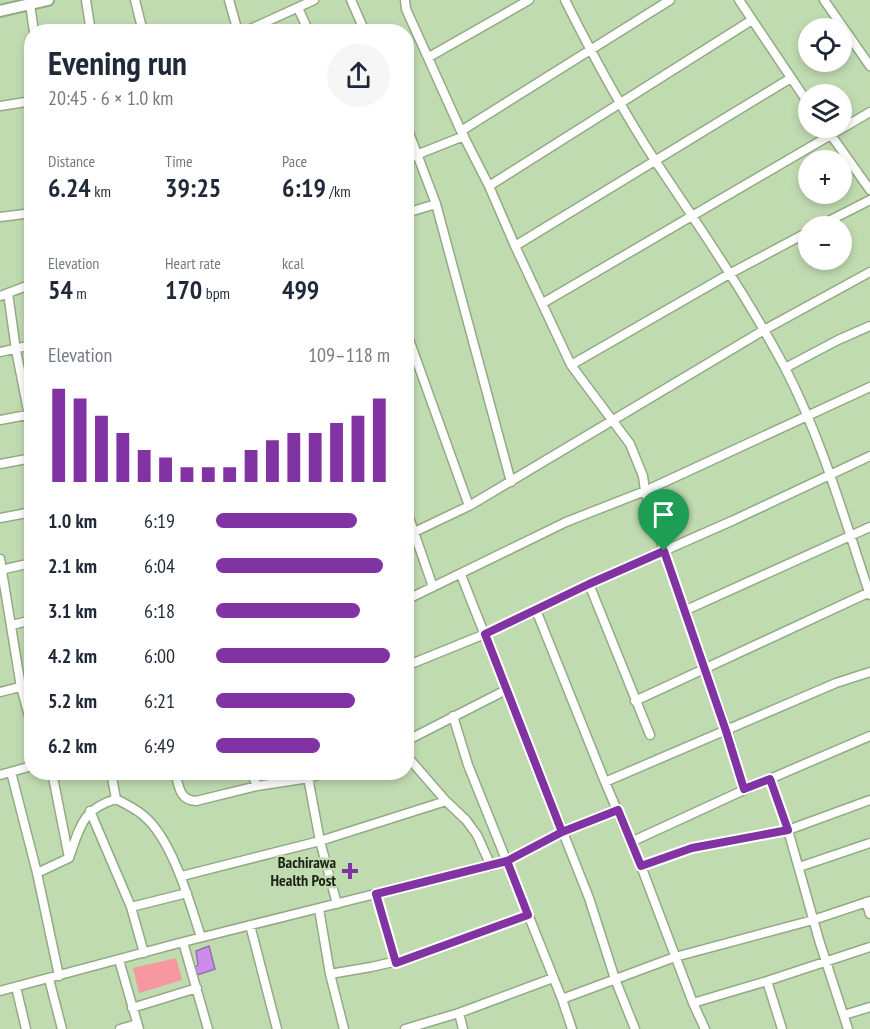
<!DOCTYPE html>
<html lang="en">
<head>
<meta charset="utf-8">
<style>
  body { margin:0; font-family:"PT Sans Narrow",sans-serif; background:#f6f6f7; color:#1f2937; height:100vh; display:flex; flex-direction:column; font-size:22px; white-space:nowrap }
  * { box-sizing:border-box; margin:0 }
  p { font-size:20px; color:#747a83 }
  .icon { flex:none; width:33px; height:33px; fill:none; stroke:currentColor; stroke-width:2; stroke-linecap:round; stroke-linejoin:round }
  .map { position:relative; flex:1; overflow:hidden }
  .details { position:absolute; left:24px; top:24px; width:390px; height:756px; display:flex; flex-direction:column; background:#fff; border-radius:24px; box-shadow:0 3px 9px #0003 }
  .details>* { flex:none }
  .tools { position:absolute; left:798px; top:18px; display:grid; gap:12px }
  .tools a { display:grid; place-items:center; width:54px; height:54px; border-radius:50%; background:#fff; box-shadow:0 3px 9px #0003; font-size:30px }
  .pin { position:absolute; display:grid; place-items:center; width:51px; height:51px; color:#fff; margin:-62px -26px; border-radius:50% 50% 50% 0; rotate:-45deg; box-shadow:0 0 6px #0007 }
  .pin .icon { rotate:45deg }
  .round { display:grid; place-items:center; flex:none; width:63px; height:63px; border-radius:32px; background:#f6f6f7 }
  .overview { display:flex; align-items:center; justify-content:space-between; height:102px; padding:0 24px }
  h1 { font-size:33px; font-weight:700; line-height:45px }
  .metrics { display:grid; grid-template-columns:repeat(3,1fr); gap:9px; height:102px; padding:6px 24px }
  .metrics div { display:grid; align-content:center }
  .metrics b { font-size:26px; font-weight:700 }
  .metrics small { font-size:16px; font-weight:400 }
  .metrics p { font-size:16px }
  .chart { height:168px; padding:12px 24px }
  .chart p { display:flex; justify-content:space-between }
  .chart svg { width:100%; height:108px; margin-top:6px; stroke:#8233a3; stroke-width:6 }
  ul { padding:0 24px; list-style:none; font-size:20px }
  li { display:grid; grid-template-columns:96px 72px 1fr; align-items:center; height:45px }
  li i { height:15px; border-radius:8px; background:#8233a3 }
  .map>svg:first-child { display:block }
  .green { fill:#f798a1 }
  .water { fill:#cc8ceb; stroke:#976dab; stroke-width:1.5 }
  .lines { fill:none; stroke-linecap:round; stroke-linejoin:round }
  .minor-casing { stroke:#92ab84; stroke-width:11 }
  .tertiary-casing { stroke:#92ab84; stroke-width:14 }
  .minor { stroke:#fff; stroke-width:8 }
  .tertiary { stroke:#fff; stroke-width:10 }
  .route-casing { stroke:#fff; stroke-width:12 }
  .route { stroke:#8233a3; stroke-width:8 }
  .poi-dot { fill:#8233a3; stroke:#c1dbb1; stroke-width:2 }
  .labels { text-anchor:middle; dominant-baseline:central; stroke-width:5; stroke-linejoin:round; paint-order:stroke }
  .poi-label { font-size:16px; font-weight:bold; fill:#1b2415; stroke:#c1dbb1; text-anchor:end }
</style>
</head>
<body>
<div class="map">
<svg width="870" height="1029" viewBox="0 0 870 1029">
  <rect width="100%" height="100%" fill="#c1dbb1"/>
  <path class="green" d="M 176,958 L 182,980 L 139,993 L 133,968 Z"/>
  <path class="water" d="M 209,946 L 215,969 L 197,975 L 195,967 L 198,965 L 196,951 Z"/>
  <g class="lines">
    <g class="minor-casing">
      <path id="minor" d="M 86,0 L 91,32
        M 135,0 L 143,32
        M 229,0 L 238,32
        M 351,0 L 365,32
        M 405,0 L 406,9 L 461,131 L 489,186 L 515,246 L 571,365 L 630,444 L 643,476 L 645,491 L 664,551 L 727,731 L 744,790
        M 565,0 C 593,56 622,110 656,162 C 701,229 746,295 784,366 C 822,439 844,518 870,595
        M 739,0 L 808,103
        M 824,0 L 870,66
        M 30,4 L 34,32
        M 298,8 L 309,32
        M 244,32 L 314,0
        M 429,57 L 529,0
        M 0,106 L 32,101
        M 406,125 L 436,204 L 511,482
        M 826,128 L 870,190
        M 461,131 L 670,0
        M 406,159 L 464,136
        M 489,186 L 752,20
        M 406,213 L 436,204
        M 0,217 L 32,213
        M 819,226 L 870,200
        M 515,246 L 791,78
        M 8,293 L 16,350 L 32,431
        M 0,296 L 32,284
        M 543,303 L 870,112
        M 406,331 L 469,506
        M 0,352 L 32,345
        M 571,365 L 731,273 L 808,232
        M 785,368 L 838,340 L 870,326
        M 0,420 L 32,414
        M 0,464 L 32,458
        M 406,509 L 433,587
        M 0,518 L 32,512
        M 406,536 L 469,506 L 764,330 L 870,272
        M 0,559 L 21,687 L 32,727
        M 0,570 L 32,563
        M 461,575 L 589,898 L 615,979 L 635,1029
        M 589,584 L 650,735
        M 406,600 L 566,522 L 645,491 L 870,387
        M 536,610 L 605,782 L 641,866 L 693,1003 L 705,1029
        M 684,611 L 870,527
        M 12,625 L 32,620
        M 406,666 L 485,634 L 589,584 L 734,520 L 870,456
        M 0,692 L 32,684
        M 635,701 L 870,592
        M 453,716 L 468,765 L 562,999 L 572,1029
        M 406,741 L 506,690
        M 406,755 L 446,801 L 466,820 L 477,835 L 491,866
        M 11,772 L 37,873 L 59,976
        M 111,772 L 116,799
        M 175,772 C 179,786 179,800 196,801 L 257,786 L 309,778 L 327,772
        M 251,772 L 257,786
        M 307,772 L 320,841 L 446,801
        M 0,775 L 32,766
        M 770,779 L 788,830 L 819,940 L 848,1029
        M 605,782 L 836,683 L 870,672
        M 90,811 L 131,907 L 144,953
        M 631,842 L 744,790 L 870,736
        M 69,858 C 80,827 82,809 116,799 C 126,804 136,809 144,816 C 173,841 189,901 201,937
        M 641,866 L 692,848 L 788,830 L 870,800
        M 799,867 L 870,843
        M 37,873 L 69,858 L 52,772
        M 182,876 L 320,841 L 337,904
        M 376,894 L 396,962
        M 866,902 L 870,914
        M 131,907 L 187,893
        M 319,909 L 330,974 L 344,1029
        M 250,925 L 277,1029
        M 183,942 L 208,1029
        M 119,960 L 139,1029
        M 330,974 L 371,967 L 415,957 L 528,915
        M 49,979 L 62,1029
        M 767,981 L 782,1029
        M 16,987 L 26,1029
        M 0,991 L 183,942 L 507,861 L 562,832 L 618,810
        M 562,999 L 675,957 L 813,920 L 870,901
        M 693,1003 L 767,981 L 870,947
        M 132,1008 L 197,988
        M 459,1013 L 463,1029
        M 844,1015 L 870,1007
        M 120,1029 L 137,1024
        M 405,1029 L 459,1013 L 553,978"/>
    </g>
    <g class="tertiary-casing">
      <path id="tertiary" d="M 0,11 L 48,0"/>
    </g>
    <use href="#minor" class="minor"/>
    <use href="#tertiary" class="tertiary"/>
  </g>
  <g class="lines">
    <g class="route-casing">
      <path id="route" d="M 664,551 L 589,584 L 485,634 L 562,832 L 507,861 L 376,894 L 396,963 L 528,915 L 507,861 L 562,832 L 618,810 L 641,866 L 692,848 L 788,830 L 770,779 L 744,789 L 726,731 L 664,551"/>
    </g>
    <use href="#route" class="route"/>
  </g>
  <path class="poi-dot" d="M347 862h6v6h6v6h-6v6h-6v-6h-6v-6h6z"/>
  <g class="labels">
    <g class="poi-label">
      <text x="336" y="862">Bachirawa<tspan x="336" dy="18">Health Post</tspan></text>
    </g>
  </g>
</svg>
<div class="tools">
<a><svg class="icon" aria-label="locate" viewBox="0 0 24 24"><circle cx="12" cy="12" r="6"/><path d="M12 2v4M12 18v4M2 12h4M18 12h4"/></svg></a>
<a><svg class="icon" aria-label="layers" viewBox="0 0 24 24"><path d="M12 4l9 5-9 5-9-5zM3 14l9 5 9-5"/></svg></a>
<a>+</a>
<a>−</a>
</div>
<div class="pin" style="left:664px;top:551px;background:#1e9e55"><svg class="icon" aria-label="arrive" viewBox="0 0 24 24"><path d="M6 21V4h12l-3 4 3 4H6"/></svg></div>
<section class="details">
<div class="overview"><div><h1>Evening run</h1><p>20:45 · 6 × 1.0 km</p></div><a class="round"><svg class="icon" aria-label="share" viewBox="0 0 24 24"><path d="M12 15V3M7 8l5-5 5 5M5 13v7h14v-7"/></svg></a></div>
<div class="metrics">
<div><p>Distance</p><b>6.24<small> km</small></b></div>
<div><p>Time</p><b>39:25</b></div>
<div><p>Pace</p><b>6:19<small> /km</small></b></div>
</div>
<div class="metrics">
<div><p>Elevation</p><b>54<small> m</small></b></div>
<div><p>Heart rate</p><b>170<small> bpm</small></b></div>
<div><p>kcal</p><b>499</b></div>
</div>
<div class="chart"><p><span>Elevation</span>109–118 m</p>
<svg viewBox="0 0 160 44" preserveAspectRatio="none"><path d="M5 44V6M15 44V10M25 44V17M35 44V24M45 44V31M55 44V34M65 44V38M75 44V38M85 44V38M95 44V31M105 44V27M115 44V24M125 44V24M135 44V20M145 44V17M155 44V10"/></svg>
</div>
<ul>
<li><b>1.0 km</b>6:19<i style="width:81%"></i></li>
<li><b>2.1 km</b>6:04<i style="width:96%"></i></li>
<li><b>3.1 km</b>6:18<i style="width:83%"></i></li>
<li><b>4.2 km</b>6:00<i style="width:100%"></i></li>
<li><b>5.2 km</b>6:21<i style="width:80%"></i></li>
<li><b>6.2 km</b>6:49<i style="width:60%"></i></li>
</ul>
</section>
</div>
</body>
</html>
